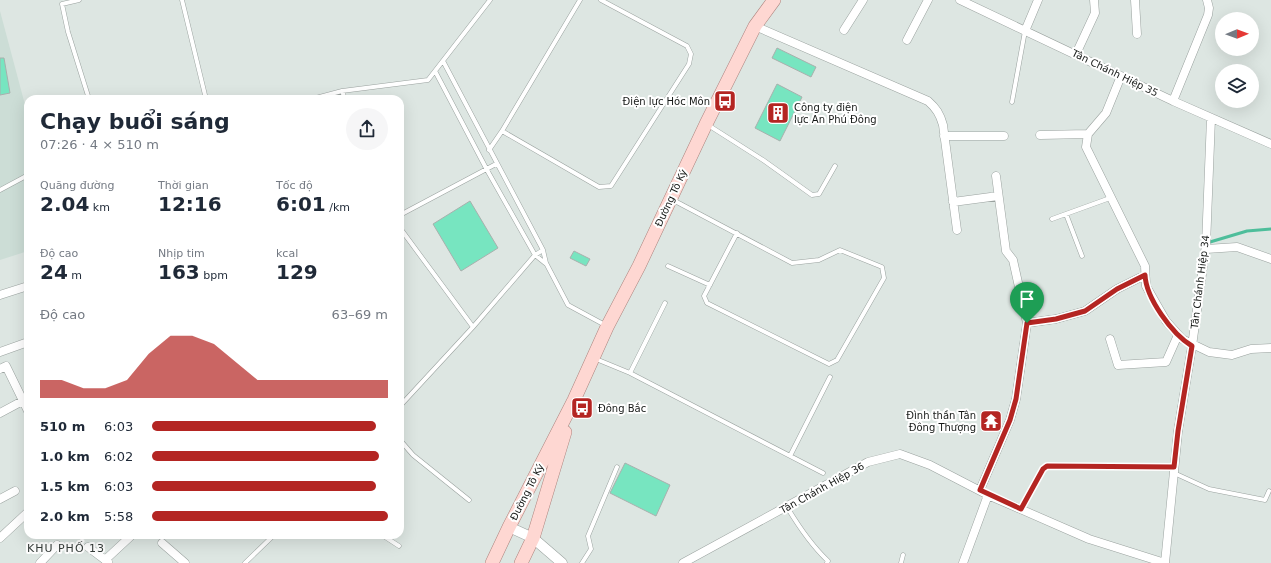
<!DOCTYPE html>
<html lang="vi">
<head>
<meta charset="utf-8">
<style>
  body { margin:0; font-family:"DejaVu Sans",sans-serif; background:#f6f6f7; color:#1f2937; height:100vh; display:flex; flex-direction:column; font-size:15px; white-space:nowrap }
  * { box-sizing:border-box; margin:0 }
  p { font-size:13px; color:#747a83 }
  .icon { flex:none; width:22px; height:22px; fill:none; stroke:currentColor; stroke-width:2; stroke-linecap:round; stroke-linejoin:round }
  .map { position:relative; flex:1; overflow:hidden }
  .side { position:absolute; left:24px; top:95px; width:380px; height:444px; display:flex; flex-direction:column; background:#fff; border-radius:12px; box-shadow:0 4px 16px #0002 }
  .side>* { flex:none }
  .needle { width:26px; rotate:89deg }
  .fabs { position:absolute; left:1215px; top:12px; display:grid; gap:8px }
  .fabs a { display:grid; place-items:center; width:44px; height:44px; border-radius:50%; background:#fff; box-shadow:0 4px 16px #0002; font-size:20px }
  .pin { position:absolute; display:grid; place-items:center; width:34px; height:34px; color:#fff; margin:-41px -17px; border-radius:50% 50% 50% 0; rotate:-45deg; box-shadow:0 0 4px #0007 }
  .pin .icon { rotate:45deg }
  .round { display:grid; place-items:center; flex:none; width:42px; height:42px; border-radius:21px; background:#f6f6f7 }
  .headline { display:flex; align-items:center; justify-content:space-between; height:68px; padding:0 16px }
  h1 { font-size:22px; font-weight:600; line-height:30px }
  .stats { display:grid; grid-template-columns:repeat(3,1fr); gap:6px; height:68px; padding:4px 16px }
  .stats div { display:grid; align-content:center }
  .stats b { font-size:20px; font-weight:600 }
  .stats small { font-size:11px; font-weight:400 }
  .stats p { font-size:11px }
  .chart { height:112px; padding:8px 16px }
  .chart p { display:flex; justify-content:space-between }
  .chart svg { width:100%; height:72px; margin-top:4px; fill:#b42522; opacity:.7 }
  ul { padding:0 16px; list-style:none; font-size:13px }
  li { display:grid; grid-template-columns:64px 48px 1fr; align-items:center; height:30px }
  li i { height:10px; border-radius:5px; background:#b42522 }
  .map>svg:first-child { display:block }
  .built { fill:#ccddd6 }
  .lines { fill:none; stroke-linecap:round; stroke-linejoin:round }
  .stream { stroke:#4ebe9b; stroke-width:3 }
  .building { fill:#77e5c0; stroke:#a8b0ad }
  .service-casing { stroke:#9aa29f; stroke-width:5 }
  .minor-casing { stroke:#9aa29f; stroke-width:9 }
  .tertiary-casing { stroke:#9aa29f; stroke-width:11 }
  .primary-casing { stroke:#ac837d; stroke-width:14 }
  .service { stroke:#fff; stroke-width:4 }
  .minor { stroke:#fff; stroke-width:8 }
  .tertiary { stroke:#fff; stroke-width:10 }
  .primary { stroke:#fed7d2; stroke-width:13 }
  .route-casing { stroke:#fff; stroke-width:8 }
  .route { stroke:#b42522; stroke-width:5 }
  .labels { text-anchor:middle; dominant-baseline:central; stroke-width:4; stroke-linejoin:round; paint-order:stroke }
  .street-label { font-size:10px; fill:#151816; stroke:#fff }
  .poi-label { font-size:10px; fill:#151816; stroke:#fff; text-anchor:end }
  .neighbourhood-label { font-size:11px; letter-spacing:1px; fill:#353c39; stroke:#fff }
</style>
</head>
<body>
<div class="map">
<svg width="1271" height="563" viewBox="0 0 1271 563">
  <rect width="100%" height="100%" fill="#dde6e2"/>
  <path class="built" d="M 0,11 L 28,116 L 28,251 L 0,260 Z"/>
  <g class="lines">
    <path class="stream" d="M 1210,242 L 1247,231 L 1271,229"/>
  </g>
  <path class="building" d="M 777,48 L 816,67 L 811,77 L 772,58 Z
    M 0,58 L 4,58 L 10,93 L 0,95 Z
    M 777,84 L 802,97 L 780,141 L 755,128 Z
    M 470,201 L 498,248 L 461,271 L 433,224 Z
    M 574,251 L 590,259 L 586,266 L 570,258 Z
    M 987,413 L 1000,418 L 995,430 L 982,425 Z
    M 625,463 L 670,485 L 656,516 L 610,493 Z"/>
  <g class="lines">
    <g class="service-casing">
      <path id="service" d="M 79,0 L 62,4 L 68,32 L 89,99
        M 182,0 L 206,99
        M 443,61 L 543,250 L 546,263 L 568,305 L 605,325
        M 435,71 L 487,170 L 535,255 L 545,263
        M 342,91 L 345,99
        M 312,99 L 342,91 L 428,80 L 490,0
        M 1012,102 L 1025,31
        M 708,125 L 763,160 L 812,195 L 819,194 L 835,166
        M 502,131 L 580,0
        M 489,150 L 502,131 L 599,187 L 611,186 L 689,64 L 691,54 L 687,46 L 601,0
        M 0,190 L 28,175
        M 673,200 L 792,263 L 819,260 L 840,250 L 882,267 L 884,278 L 837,360 L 829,364 L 707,303 L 704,296 L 737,233
        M 1066,214 L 1082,256
        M 400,215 L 496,164
        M 1052,219 L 1110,198
        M 400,228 L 473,327 L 400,406
        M 668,266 L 710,285
        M 473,327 L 535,255 L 543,250
        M 596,359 L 630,373 L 665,303
        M 630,373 L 823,473
        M 400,440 L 413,455 L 469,500
        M 790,456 L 830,377
        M 1174,473 L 1209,489 L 1265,500 L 1269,491
        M 787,507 C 799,527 811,545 828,561 L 827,563
        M 1021,509 L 1043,469 L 1047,465 L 1174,467
        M 382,535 L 399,546
        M 245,563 L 274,535
        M 582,563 L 591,549 L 588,536 L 617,467
        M 901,563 L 903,555"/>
    </g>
    <g class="minor-casing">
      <path id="minor" d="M 960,0 L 1173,101 L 1271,144
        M 1135,0 L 1137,34
        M 755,26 L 928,101 C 936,108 940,114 943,125 L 957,230
        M 844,30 L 863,0
        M 1025,31 L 1038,0
        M 907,40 L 928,0
        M 1076,54 L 1095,13 L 1094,0
        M 1121,76 L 1106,113 L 1088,134 L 1086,147 L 1145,266 L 1146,286 L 1166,321 L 1182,339 L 1209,352 L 1232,355 L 1251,349 L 1271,348
        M 1173,101 L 1208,15 L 1209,8 L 1207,0
        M 1040,135 L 1088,134
        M 944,136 L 1004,136
        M 953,202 L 998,196
        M 1206,249 L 1237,247 L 1271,259
        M 0,295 L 28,286
        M 1027,323 L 1056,319 L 1085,311 L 1117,289 L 1145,275
        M 1110,339 L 1118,365 L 1166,362 L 1178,335
        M 0,352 L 28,342
        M 0,369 L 6,366 L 28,411
        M 0,413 L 28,398
        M 980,490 L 1010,420 L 1016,399 L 1027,323 L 1013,260 L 1006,251 L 996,176
        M 0,499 L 15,491
        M 0,538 L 28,512
        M 162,543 L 185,563
        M 88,547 L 108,562
        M 105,560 L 132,535
        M 40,563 L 57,545
        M 683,563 L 868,462 L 900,454 L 930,465 L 988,495 L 1089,539 L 1165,563
        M 963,563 L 988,495
        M 1165,563 L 1178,431 L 1192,346 L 1206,245 L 1211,118"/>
    </g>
    <g class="tertiary-casing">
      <path id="tertiary" d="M 509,527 L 533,538 L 562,563"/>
    </g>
    <g class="primary-casing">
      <path id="primary" d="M 492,563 L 509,527 L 574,400 L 607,327 L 639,266 L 706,124 L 755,26 L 774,0
        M 521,563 L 533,538 L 565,432"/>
    </g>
    <use href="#service" class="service"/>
    <use href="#minor" class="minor"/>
    <use href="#tertiary" class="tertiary"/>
    <use href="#primary" class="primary"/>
  </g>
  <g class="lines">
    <g class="route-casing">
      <path id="route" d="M 1145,275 C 1146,298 1172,334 1192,346 L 1178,431 L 1174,467 L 1047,466 L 1043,469 L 1021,509 L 980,490 L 1010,420 L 1016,399 L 1027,323 L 1056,319 L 1085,311 L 1117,289 Z"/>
    </g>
    <use href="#route" class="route"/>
  </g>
  <defs>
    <g id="bus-square" transform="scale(1.15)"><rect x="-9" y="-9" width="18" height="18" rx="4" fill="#b42522" stroke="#fff"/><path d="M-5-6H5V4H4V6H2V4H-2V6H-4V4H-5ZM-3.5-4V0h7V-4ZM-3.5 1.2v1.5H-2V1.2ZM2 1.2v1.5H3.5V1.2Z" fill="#fff"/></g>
    <g id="building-square" transform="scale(1.15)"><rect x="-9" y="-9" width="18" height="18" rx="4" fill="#b42522" stroke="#fff"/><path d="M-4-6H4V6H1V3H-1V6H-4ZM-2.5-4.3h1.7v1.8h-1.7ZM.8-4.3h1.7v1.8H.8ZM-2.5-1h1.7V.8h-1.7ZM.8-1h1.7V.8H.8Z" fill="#fff"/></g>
    <g id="temple-square" transform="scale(1.15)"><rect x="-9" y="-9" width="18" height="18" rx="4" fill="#b42522" stroke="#fff"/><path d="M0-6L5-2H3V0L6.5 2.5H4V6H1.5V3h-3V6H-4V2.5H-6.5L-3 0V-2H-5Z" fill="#fff"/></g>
  </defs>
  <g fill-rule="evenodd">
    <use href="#bus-square" x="725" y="101"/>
    <use href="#building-square" x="778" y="113"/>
    <use href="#bus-square" x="582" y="408"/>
    <use href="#temple-square" x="991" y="421"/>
  </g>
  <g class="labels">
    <g class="street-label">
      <text transform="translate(1115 73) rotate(26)">Tân Chánh Hiệp 35</text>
      <text transform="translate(671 198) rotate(-65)">Đường Tô Ký</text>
      <text transform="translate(1200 282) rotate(-83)">Tân Chánh Hiệp 34</text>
      <text transform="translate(822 488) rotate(-29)">Tân Chánh Hiệp 36</text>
      <text transform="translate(527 492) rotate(-63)">Đường Tô Ký</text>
    </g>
    <g class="poi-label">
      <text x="710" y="101">Điện lực Hóc Môn</text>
      <text x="794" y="107" text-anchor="start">Công ty điện<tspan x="794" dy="12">lực An Phú Đông</tspan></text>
      <text x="598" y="408" text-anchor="start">Đông Bắc</text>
      <text x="976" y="415">Đình thần Tân<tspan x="976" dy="12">Đông Thượng</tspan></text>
    </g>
    <g class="neighbourhood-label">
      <text x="66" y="548">KHU PHỐ 13</text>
    </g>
  </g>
</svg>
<div class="fabs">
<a><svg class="needle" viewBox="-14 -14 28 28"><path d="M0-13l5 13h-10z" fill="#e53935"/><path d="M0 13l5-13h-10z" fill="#747a83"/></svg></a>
<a><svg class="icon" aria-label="layers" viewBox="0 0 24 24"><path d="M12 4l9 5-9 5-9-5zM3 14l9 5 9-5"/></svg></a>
</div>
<div class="pin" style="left:1027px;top:323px;background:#1e9e55"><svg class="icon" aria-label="arrive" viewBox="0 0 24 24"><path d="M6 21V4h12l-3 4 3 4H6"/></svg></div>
<section class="side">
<div class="headline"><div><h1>Chạy buổi sáng</h1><p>07:26 · 4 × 510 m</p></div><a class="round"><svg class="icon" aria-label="share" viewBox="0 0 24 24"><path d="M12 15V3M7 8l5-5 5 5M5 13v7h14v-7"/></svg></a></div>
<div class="stats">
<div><p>Quãng đường</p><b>2.04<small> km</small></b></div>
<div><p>Thời gian</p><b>12:16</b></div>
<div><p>Tốc độ</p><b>6:01<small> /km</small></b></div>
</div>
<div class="stats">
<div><p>Độ cao</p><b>24<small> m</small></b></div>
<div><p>Nhịp tim</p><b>163<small> bpm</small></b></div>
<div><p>kcal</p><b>129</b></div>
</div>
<div class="chart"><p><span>Độ cao</span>63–69 m</p>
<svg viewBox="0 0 160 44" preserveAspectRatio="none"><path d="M0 44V33L10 33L20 38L30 38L40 33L50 17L60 6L70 6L80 11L90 22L100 33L110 33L120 33L130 33L140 33L150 33L160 33V44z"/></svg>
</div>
<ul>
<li><b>510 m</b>6:03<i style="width:95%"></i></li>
<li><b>1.0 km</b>6:02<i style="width:96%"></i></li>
<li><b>1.5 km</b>6:03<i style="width:95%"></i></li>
<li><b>2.0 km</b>5:58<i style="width:100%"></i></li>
</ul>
</section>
</div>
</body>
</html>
